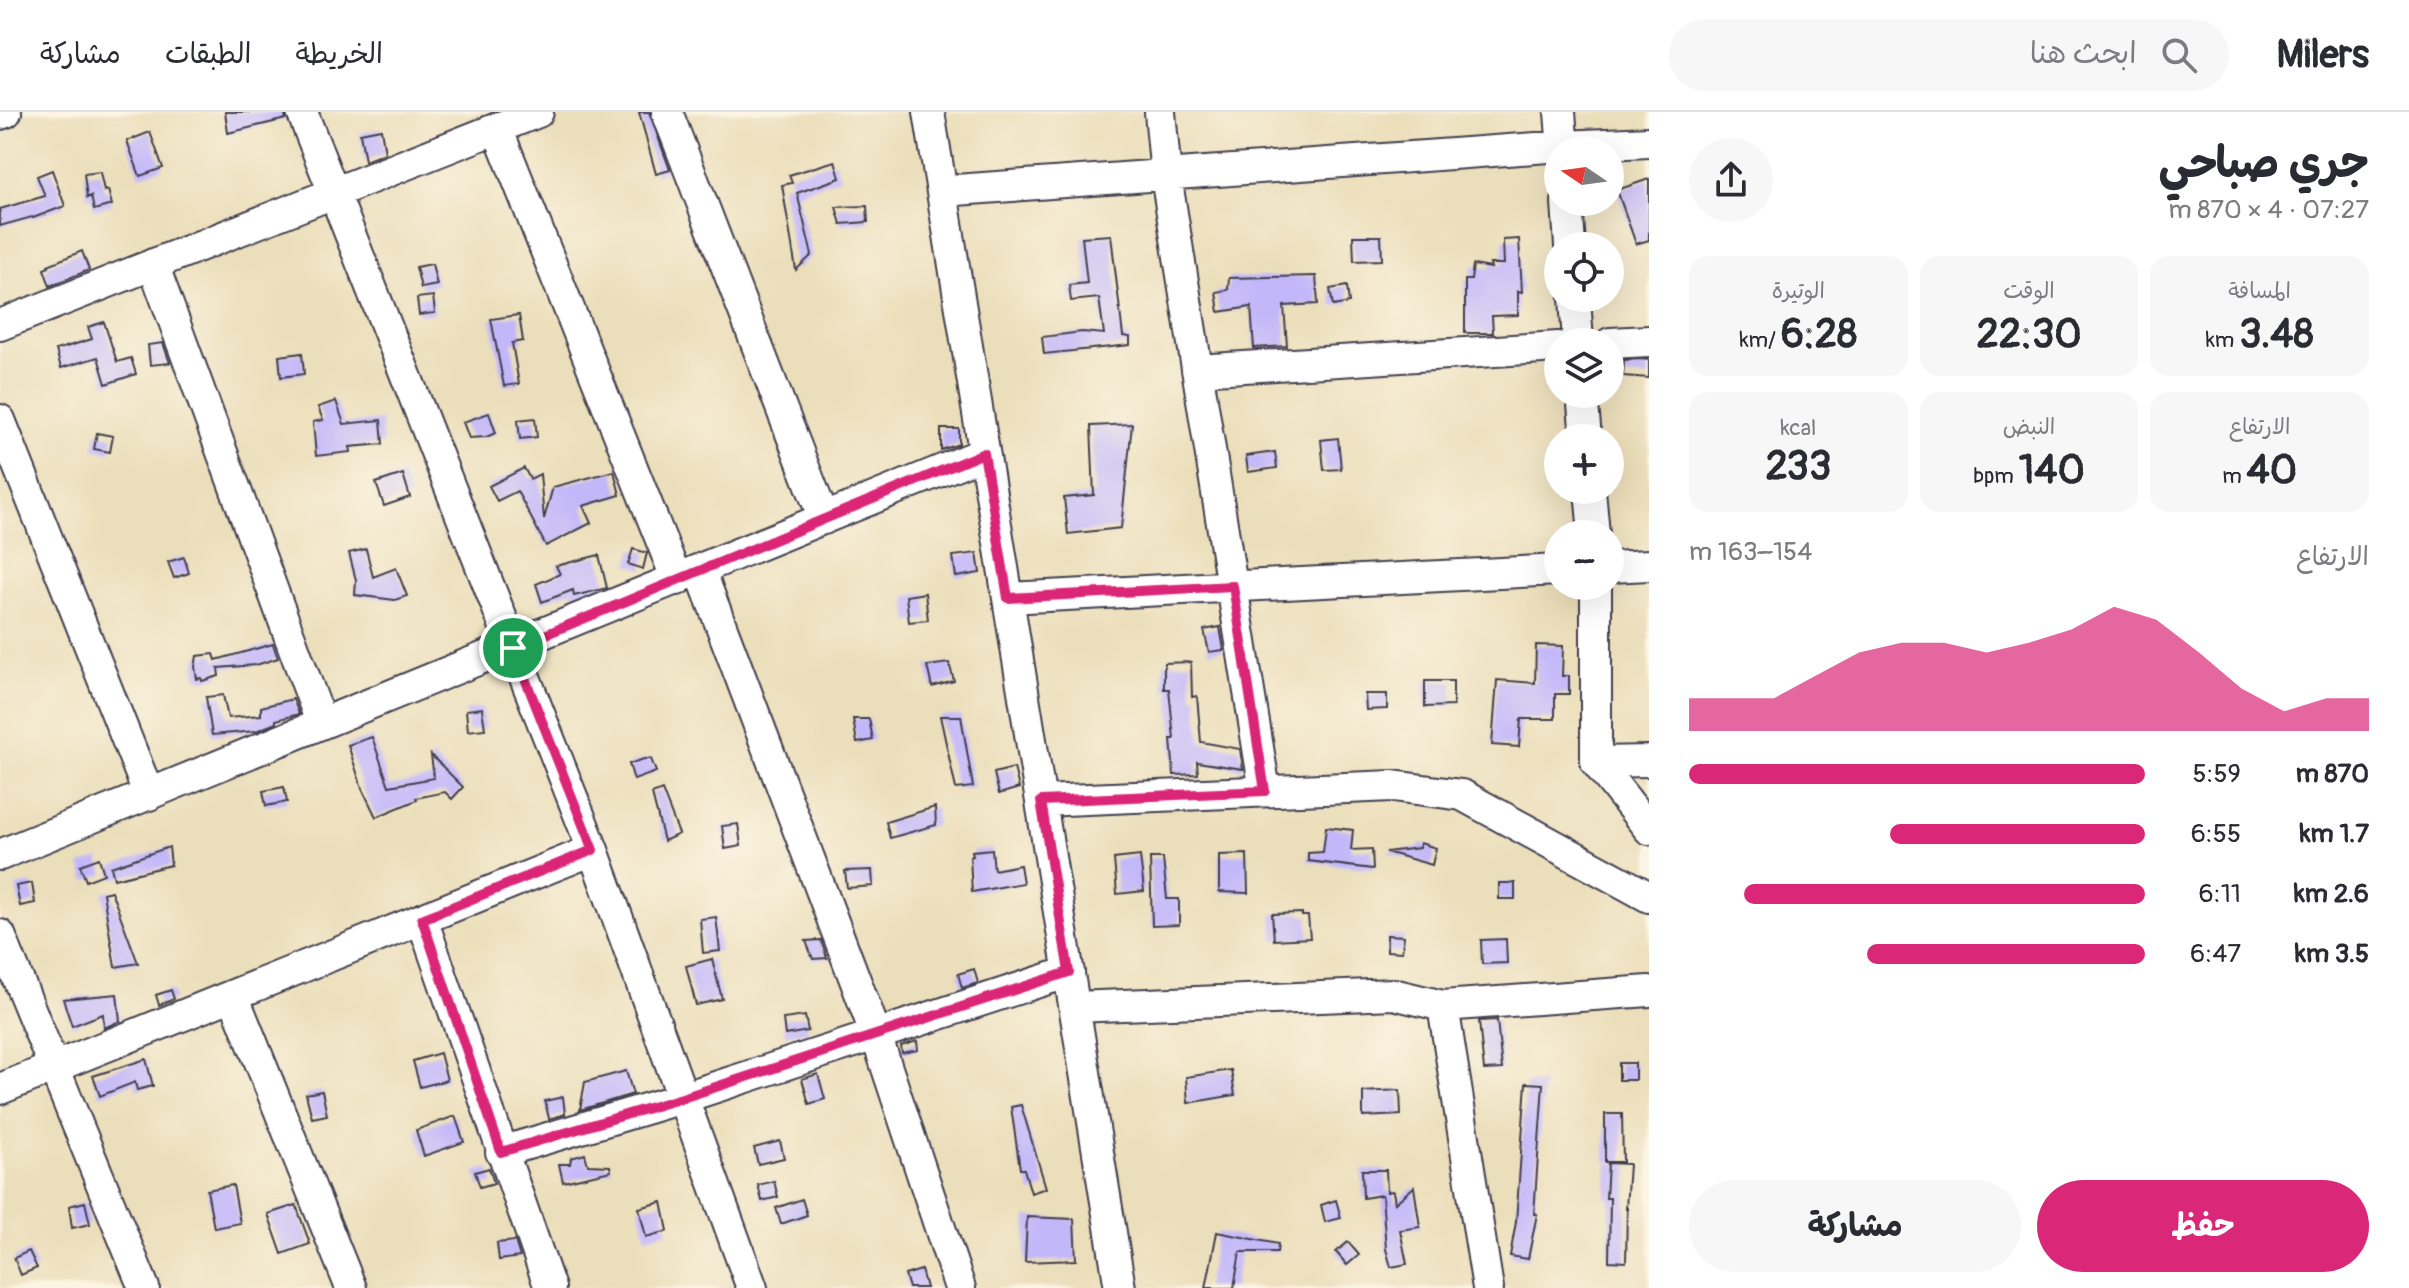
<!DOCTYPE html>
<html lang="ar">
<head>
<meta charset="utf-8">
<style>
  body { margin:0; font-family:Pangolin,"Playpen Sans Arabic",sans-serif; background:#f7f7f7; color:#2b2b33; direction:rtl; height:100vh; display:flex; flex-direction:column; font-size:30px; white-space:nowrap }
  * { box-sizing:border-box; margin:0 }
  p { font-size:26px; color:#7c7c81 }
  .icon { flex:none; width:44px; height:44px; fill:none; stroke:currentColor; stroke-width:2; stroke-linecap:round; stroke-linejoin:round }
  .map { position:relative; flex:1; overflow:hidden; direction:ltr }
  .drawer { display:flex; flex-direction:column; background:#fff; width:760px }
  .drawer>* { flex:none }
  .needle { width:52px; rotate:283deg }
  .fabs { position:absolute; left:1544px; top:24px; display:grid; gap:16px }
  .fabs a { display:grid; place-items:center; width:80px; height:80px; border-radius:50%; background:#fff; box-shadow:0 8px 32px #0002; font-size:40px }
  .pin { position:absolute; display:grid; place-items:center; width:68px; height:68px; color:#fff; margin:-34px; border:4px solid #fff; border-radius:50%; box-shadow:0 2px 8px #0007 }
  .round { display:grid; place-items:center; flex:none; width:84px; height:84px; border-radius:42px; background:#f7f7f7 }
  .overview { display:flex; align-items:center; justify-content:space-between; height:136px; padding:0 40px }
  h1 { font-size:44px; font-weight:700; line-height:60px }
  .metrics { display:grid; grid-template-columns:repeat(3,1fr); gap:12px; height:136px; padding:8px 40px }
  .metrics div { display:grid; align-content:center; border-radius:20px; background:#f7f7f7; text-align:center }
  .metrics b { font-size:40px; font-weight:700 }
  .metrics small { font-size:22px; font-weight:400 }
  .metrics p { font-size:22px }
  .chart { height:224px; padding:16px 40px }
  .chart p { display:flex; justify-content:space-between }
  .chart svg { width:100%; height:144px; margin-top:8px; fill:#db2777; opacity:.7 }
  .cta { display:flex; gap:16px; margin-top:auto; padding:16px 40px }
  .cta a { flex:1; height:92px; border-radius:48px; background:#db2777; color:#fff; font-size:32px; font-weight:700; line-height:92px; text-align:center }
  .cta a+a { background:#f7f7f7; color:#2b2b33 }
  ul { padding:0 40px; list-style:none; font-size:26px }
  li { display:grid; grid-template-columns:128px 96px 1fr; align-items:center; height:60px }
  li i { height:20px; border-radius:10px; background:#db2777 }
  header { display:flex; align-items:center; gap:48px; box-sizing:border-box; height:112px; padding:0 40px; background:#fff; border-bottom:2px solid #e1e1e2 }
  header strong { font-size:38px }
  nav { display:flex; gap:44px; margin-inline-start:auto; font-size:28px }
  .search { width:560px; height:72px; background:#f7f7f7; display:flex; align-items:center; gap:20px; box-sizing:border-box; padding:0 28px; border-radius:44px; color:#7c7c81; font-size:30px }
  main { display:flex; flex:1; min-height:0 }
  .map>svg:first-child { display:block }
  .building { fill:#c2b7f9 }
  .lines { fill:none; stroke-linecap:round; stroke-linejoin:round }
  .minor-casing { stroke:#403e4e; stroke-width:34 }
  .minor { stroke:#fff; stroke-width:30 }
  .route-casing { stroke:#fff; stroke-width:16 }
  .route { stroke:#db2777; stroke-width:10 }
</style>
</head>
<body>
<header>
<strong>Milers</strong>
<div class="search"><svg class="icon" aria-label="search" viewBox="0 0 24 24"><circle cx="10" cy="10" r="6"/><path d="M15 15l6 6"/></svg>ابحث هنا</div>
<nav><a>الخريطة</a><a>الطبقات</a><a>مشاركة</a></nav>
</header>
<main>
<section class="drawer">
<div class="overview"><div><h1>جري صباحي</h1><p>07:27 · 4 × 870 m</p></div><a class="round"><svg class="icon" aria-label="share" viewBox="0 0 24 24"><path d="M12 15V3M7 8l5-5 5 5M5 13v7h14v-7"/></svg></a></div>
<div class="metrics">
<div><p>المسافة</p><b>3.48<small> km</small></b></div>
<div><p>الوقت</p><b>22:30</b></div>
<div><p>الوتيرة</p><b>6:28<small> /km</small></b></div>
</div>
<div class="metrics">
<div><p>الارتفاع</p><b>40<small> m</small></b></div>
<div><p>النبض</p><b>140<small> bpm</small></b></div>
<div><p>kcal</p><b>233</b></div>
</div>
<div class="chart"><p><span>الارتفاع</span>154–163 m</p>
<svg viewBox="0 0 160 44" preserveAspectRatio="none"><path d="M0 44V34L10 34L20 34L30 27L40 20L50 17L60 17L70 20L80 17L90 13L100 6L110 10L120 20L130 31L140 38L150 34L160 34V44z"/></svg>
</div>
<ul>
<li><b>870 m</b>5:59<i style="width:100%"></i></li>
<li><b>1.7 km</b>6:55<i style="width:56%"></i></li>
<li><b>2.6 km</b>6:11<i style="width:88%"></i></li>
<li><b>3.5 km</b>6:47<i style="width:61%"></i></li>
</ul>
<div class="cta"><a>حفظ</a><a>مشاركة</a></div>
</section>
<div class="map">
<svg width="1649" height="1176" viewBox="0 0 1649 1176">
  <rect width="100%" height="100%" fill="#fcf5e5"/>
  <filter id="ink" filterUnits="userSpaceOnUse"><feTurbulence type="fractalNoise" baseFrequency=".0125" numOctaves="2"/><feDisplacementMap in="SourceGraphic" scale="16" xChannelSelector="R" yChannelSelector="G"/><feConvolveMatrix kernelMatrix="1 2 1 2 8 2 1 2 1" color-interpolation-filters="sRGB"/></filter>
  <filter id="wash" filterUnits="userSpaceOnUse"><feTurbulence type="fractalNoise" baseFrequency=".006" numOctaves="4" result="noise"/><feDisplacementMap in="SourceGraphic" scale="32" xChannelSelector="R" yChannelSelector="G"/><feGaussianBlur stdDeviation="1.8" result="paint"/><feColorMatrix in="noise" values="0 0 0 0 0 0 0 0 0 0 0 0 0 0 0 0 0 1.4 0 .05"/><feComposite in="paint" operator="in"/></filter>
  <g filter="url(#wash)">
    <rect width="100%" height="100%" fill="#ebdeba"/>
    <g id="blocks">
      <path class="building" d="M 225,0 L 284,0 L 286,7 L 228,21 Z
        M 639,0 L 649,0 L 670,58 L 656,62 Z
        M 381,17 L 385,41 L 365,49 L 360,21 Z
        M 150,20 L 163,56 L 140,64 L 127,29 Z
        M 835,49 L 840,66 L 797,81 L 812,143 L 796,158 L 782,73 L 792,71 L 789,63 Z
        M 52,58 L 65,94 L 33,106 L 32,105 L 0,114 L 0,97 L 45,84 L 37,64 Z
        M 100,60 L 104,79 L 108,78 L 112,93 L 94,98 L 91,84 L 87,86 L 84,62 Z
        M 1649,67 L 1649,128 L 1636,132 L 1617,78 Z
        M 867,94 L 868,110 L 841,112 L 836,95 Z
        M 1111,123 L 1123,224 L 1130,225 L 1130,233 L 1044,242 L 1042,225 L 1082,220 L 1104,222 L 1099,186 L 1071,189 L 1069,173 L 1087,171 L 1082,125 Z
        M 1353,124 L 1381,124 L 1382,148 L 1354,149 Z
        M 1519,127 L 1522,180 L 1518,179 L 1518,203 L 1492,204 L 1493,221 L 1465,221 L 1465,168 L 1471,168 L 1473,153 L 1491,156 L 1490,152 L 1504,152 L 1503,128 Z
        M 82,139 L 89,158 L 50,174 L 44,157 L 49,155 L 48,153 Z
        M 432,152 L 437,173 L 421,176 L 416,155 Z
        M 1316,164 L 1318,192 L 1284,194 L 1287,234 L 1254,236 L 1251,195 L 1219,200 L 1216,180 L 1228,178 L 1229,166 Z
        M 1347,174 L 1349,191 L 1333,194 L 1330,177 Z
        M 433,184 L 435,201 L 419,203 L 417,186 Z
        M 519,203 L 523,229 L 512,231 L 519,272 L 504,274 L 491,207 Z
        M 104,210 L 117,250 L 131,246 L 136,262 L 106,272 L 98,245 L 61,256 L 56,238 L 92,227 L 88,215 Z
        M 163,231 L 170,251 L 150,253 L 148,233 Z
        M 302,241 L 304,262 L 281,265 L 279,244 Z
        M 1641,247 L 1649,248 L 1649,266 L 1623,264 L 1624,248 Z
        M 336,289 L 344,312 L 381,308 L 383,332 L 350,335 L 351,340 L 316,344 L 313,310 L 323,308 L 318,295 Z
        M 489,301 L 496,321 L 486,325 L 469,326 L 463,310 Z
        M 535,306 L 537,325 L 520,327 L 518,308 Z
        M 1132,312 L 1121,416 L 1068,422 L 1064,386 L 1094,383 L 1091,314 Z
        M 941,317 L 959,317 L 959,332 L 941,338 Z
        M 97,321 L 113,324 L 110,340 L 94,337 Z
        M 1338,326 L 1341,357 L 1324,358 L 1321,328 Z
        M 1275,340 L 1277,356 L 1248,360 L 1246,344 Z
        M 524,356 L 530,367 L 540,362 L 544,407 L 553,375 L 614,359 L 620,383 L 583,394 L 591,411 L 546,434 L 517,379 L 497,389 L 489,374 Z
        M 403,362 L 410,385 L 384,394 L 376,371 Z
        M 366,437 L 373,465 L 396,456 L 407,484 L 395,488 L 355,483 L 356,468 L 349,441 Z
        M 633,437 L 647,441 L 643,457 L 628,452 Z
        M 977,441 L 980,461 L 956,465 L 953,444 Z
        M 599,443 L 607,476 L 574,484 L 573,478 L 542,490 L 536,472 L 560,462 L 556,454 Z
        M 184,445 L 189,461 L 174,466 L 168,450 Z
        M 925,481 L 928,508 L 909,510 L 906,484 Z
        M 1220,515 L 1224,538 L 1209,540 L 1204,518 Z
        M 273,532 L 278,546 L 256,553 L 218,556 L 219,564 L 202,569 L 201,566 L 197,567 L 195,555 L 197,544 L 214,542 L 216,548 Z
        M 1536,533 L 1563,534 L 1562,564 L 1569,564 L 1569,582 L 1555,582 L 1555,607 L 1521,607 L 1519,635 L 1492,633 L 1497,568 L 1535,571 Z
        M 1191,550 L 1192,585 L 1197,584 L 1201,630 L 1240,637 L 1243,657 L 1197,650 L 1198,662 L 1174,663 L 1171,627 L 1174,627 L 1169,577 L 1164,577 L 1164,551 Z
        M 949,551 L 954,569 L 932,575 L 927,554 Z
        M 1425,569 L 1453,569 L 1453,594 L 1425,595 Z
        M 1365,582 L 1387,582 L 1387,597 L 1366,598 Z
        M 223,583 L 228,606 L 261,603 L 261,595 L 293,587 L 299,602 L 276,608 L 276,611 L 256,619 L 212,623 L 206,585 Z
        M 482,596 L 485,617 L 468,619 L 466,598 Z
        M 940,604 L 961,604 L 973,675 L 956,677 Z
        M 853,607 L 869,607 L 873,628 L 857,631 Z
        M 372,625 L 389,674 L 434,666 L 431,643 L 463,675 L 452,687 L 445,680 L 416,686 L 417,688 L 376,705 L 362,676 L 348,633 Z
        M 644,647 L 651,647 L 656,660 L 634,668 L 629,652 Z
        M 1014,656 L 1019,676 L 999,682 L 994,661 Z
        M 284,675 L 287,690 L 266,694 L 263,679 Z
        M 662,678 L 679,722 L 664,729 L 652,682 Z
        M 935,695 L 936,713 L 890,726 L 886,710 Z
        M 738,712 L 741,734 L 725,737 L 722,714 Z
        M 1326,715 L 1353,718 L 1351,738 L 1372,737 L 1373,757 L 1308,749 L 1308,741 L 1323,740 Z
        M 1420,731 L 1436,736 L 1432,753 L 1386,740 L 1419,736 Z
        M 169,735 L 171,753 L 114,767 L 111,755 Z
        M 992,737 L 994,758 L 1020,753 L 1023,771 L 972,780 L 970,745 L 973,744 L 972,739 Z
        M 1247,742 L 1248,781 L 1219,780 L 1219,743 Z
        M 1140,744 L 1144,779 L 1117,782 L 1114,747 Z
        M 99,746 L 104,762 L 86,769 L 80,753 Z
        M 1150,746 L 1163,746 L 1167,787 L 1179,787 L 1179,813 L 1152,814 Z
        M 872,758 L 873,774 L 847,776 L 845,759 Z
        M 32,771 L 35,791 L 20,794 L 16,774 Z
        M 1499,771 L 1515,771 L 1515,787 L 1499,787 Z
        M 111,779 L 138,851 L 115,855 L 103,781 Z
        M 1302,801 L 1302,804 L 1308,804 L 1310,826 L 1274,828 L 1272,802 Z
        M 716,805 L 720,839 L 703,841 L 700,807 Z
        M 1387,823 L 1404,824 L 1402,840 L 1387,839 Z
        M 1506,827 L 1507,851 L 1482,852 L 1481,828 Z
        M 821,828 L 827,846 L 813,847 L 806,829 Z
        M 712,847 L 722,887 L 696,893 L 686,854 Z
        M 974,857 L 978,871 L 962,876 L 958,862 Z
        M 171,878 L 174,887 L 159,893 L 156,883 Z
        M 117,882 L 120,909 L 104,916 L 103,902 L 72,914 L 63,887 Z
        M 805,904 L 808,919 L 785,923 L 783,907 Z
        M 1497,908 L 1502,957 L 1484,958 L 1479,909 Z
        M 917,929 L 918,938 L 902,941 L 901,934 Z
        M 440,941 L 447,968 L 420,975 L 413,949 Z
        M 146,947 L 153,974 L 137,978 L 135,970 L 100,984 L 93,964 Z
        M 1619,951 L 1635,951 L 1635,968 L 1619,968 Z
        M 1231,958 L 1235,983 L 1188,991 L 1186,965 Z
        M 626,959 L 633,982 L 580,998 L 585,970 Z
        M 818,962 L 825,987 L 809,992 L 802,967 Z
        M 1526,971 L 1543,972 L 1534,1102 L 1537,1102 L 1528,1147 L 1510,1144 L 1516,1110 Z
        M 1400,978 L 1401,1003 L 1363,1005 L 1363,980 Z
        M 322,979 L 327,1003 L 312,1006 L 306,982 Z
        M 563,985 L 565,1002 L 549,1007 L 545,989 Z
        M 1021,993 L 1046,1076 L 1031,1081 L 1024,1057 L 1020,1057 L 1011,995 Z
        M 1605,1002 L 1622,1002 L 1623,1050 L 1605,1050 Z
        M 455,1004 L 464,1030 L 424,1044 L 416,1018 Z
        M 780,1029 L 784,1046 L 758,1052 L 754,1036 Z
        M 585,1042 L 588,1053 L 610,1054 L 611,1059 L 563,1070 L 559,1052 L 570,1052 L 571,1046 Z
        M 1608,1051 L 1629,1052 L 1626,1096 L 1627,1096 L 1626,1150 L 1609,1149 L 1610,1086 L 1606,1086 Z
        M 489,1056 L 494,1071 L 480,1075 L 475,1060 Z
        M 1362,1058 L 1386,1058 L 1387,1080 L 1393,1079 L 1395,1091 L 1414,1075 L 1420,1115 L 1400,1118 L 1407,1152 L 1391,1155 L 1386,1137 L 1382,1083 L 1363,1086 Z
        M 774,1069 L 778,1085 L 762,1089 L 758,1073 Z
        M 233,1073 L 240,1111 L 214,1116 L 207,1078 Z
        M 802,1087 L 807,1103 L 781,1112 L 776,1096 Z
        M 1336,1088 L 1341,1106 L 1325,1110 L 1321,1093 Z
        M 85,1090 L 90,1112 L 72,1116 L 69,1094 Z
        M 662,1090 L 668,1119 L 646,1125 L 639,1096 Z
        M 296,1093 L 310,1132 L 282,1142 L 268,1102 Z
        M 1027,1105 L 1074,1107 L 1076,1148 L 1025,1150 Z
        M 1217,1120 L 1278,1132 L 1277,1140 L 1240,1140 L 1234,1176 L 1206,1176 Z
        M 515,1129 L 520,1145 L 499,1148 L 497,1131 Z
        M 1348,1130 L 1359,1143 L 1347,1153 L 1336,1140 Z
        M 29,1139 L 37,1156 L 21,1163 L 14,1146 Z
        M 921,1158 L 926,1176 L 909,1176 L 905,1163 Z"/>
    </g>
  </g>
  <g filter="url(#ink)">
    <use href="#blocks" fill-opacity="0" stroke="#403e4e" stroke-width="2"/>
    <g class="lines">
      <g class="minor-casing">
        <path id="minor" d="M 302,0 L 593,738 L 752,1176
          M 667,0 L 824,407
          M 929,0 L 1120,1176
          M 1160,0 L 1166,64 L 1265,679
          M 1560,0 L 1563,38
          M 0,2 L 6,0
          M 497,16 L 677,468
          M 942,79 L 1563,34 L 1649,30
          M 1567,90 L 1570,134
          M 153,152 L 321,610
          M 1575,186 L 1578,230
          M 0,213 L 538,0
          M 1610,231 L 1649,229
          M 1197,258 L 1558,235
          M 1582,282 L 1586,326
          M 0,308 L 149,683
          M 1590,378 L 1594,422
          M 1610,455 L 1649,453
          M 700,458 L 876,923 L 960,1176
          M 1596,474 L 1596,650 L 1649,717
          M 1008,486 L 1558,458
          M 1596,650 L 1649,649
          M 1041,689 L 1393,674 L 1462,683 L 1649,785
          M 0,743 L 984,341
          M 422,807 L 550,1176
          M 0,823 L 144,1176
          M 233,883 L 351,1176
          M 1443,894 L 1488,1176
          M 1075,895 L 1393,882 L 1443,894 L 1649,879
          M 0,977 L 593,738
          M 501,1040 L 682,986 L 1069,860"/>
      </g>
      <use href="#minor" class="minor"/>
    </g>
  </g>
  <g class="lines" filter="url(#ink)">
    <g class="route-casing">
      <path id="route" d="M 984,341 L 1008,486 L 1233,474 L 1265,679 L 1041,689 L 1069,860 L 682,986 L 501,1040 L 422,807 L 593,738 L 513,536 Z"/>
    </g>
    <use href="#route" class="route"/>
  </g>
</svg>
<div class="fabs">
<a><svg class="needle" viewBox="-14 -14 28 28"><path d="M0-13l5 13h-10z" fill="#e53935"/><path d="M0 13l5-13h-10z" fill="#7c7c81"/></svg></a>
<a><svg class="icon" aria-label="locate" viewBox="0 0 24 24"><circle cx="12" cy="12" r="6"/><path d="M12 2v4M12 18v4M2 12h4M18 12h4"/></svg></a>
<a><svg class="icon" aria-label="layers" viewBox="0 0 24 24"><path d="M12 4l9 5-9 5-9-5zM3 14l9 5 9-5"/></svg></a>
<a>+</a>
<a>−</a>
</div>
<div class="pin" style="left:513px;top:536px;background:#1e9e55"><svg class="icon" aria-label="arrive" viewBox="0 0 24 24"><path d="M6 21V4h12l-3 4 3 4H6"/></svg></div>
</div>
</main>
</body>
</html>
